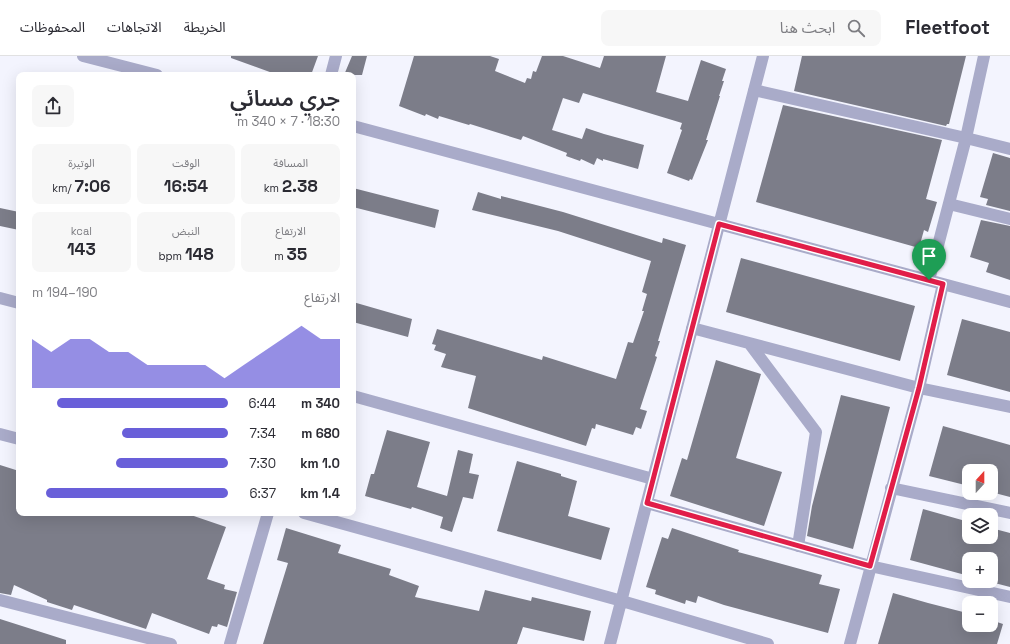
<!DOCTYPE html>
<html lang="ar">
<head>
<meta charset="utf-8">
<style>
  body { margin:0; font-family:"Space Grotesk","Noto Sans Arabic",sans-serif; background:#f7f7f7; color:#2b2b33; direction:rtl; height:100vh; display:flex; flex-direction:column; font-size:15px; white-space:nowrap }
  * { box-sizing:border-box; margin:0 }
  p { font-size:13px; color:#7c7c81 }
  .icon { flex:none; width:22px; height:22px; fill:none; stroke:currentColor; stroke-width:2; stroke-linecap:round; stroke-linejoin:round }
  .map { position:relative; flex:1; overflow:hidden; direction:ltr }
  .details { position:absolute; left:16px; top:16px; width:340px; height:444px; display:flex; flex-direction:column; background:#fff; border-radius:8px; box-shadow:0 4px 16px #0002; direction:rtl }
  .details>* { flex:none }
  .needle { width:26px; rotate:21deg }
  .tools { position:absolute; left:962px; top:408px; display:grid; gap:8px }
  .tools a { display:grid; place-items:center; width:36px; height:36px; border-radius:8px; background:#fff; box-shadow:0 4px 16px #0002; font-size:20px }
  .pin { position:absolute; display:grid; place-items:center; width:34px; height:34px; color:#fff; margin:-41px -17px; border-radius:50% 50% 50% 0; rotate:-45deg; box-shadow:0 0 4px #0007 }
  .pin .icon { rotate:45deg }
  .round { display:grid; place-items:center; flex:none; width:42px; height:42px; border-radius:8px; background:#f7f7f7 }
  .overview { display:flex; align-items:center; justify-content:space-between; height:68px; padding:0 16px }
  h1 { font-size:22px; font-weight:600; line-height:30px }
  .stats { display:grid; grid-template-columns:repeat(3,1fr); gap:6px; height:68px; padding:4px 16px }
  .stats div { display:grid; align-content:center; border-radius:8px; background:#f7f7f7; text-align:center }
  .stats b { font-size:17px; font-weight:600 }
  .stats small { font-size:11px; font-weight:400 }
  .stats p { font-size:11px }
  .chart { height:112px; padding:8px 16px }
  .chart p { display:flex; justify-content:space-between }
  .chart svg { width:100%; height:72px; margin-top:4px; fill:#695fd9; opacity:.7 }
  ul { padding:0 16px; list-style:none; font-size:13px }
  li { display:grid; grid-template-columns:64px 48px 1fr; align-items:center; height:30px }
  li i { height:10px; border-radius:5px; background:#695fd9 }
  header { display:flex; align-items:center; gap:24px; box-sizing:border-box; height:56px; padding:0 20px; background:#fff; border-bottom:1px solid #e1e1e2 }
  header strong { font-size:19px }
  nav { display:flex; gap:22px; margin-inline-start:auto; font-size:14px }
  .search { width:280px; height:36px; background:#f7f7f7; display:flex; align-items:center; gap:10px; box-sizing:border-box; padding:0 14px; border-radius:8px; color:#7c7c81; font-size:15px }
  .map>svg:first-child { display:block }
  .building { fill:#7c7d89 }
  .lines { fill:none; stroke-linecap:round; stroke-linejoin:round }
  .street { stroke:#a9abc9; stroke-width:12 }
  .route-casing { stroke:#fff; stroke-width:8 }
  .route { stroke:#e11d48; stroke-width:5 }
</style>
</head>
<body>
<header>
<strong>Fleetfoot</strong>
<div class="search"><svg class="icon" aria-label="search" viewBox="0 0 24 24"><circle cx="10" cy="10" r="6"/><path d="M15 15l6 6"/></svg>ابحث هنا</div>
<nav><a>الخريطة</a><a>الاتجاهات</a><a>المحفوظات</a></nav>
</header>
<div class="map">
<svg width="1010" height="588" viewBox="0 0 1010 588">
  <rect width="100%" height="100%" fill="#f3f4fe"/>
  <path class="building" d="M 231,0 L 318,0 L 311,19 L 278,19 L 231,2 Z
    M 352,0 L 367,0 L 362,19 L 344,19 Z
    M 414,0 L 490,0 L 499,3 L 495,15 L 525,27 L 527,22 L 531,23 L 533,15 L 536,16 L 542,0 L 563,0 L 600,12 L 604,0 L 666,0 L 656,36 L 688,45 L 701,4 L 726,13 L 722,25 L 724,25 L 719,40 L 720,40 L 706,84 L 708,84 L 692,124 L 690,123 L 689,125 L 667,117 L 682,74 L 680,73 L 682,67 L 583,37 L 579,47 L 563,42 L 552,74 L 582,83 L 586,72 L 604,78 L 644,89 L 638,113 L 603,103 L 603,105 L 597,102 L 594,109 L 581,103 L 580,105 L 566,100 L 567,97 L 523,80 L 521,84 L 470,68 L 469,69 L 439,60 L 438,63 L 426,58 L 425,60 L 399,50 Z
    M 802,0 L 966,0 L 949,68 L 947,68 L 946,70 L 794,35 Z
    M 783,49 L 942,84 L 926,143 L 937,146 L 928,176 L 924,174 L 919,192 L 756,146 Z
    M 993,97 L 1010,102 L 1010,155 L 986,149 L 988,143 L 980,141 Z
    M 353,132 L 439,154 L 435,172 L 353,151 Z
    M 478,136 L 501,143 L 501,140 L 563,156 L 662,187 L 663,182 L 686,189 L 658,285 L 660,285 L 655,300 L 657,301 L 640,353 L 647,355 L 641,373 L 636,371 L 633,379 L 596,368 L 595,373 L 592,372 L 586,390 L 468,352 L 476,320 L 441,311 L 446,298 L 434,294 L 436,289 L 432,288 L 437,273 L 542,304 L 543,300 L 616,323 L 628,286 L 633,287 L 644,255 L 642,255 L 647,238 L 642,236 L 651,205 L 558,175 L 472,154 Z
    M 0,152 L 19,156 L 19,174 L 0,170 Z
    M 981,164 L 1010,170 L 1010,224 L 986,216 L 989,207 L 970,201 Z
    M 741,202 L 915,250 L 900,305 L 726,256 Z
    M 353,246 L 412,263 L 408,281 L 353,266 Z
    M 962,263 L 1010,276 L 1010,336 L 947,319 Z
    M 716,304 L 761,318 L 736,402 L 782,416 L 764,470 L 670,440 L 682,402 L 687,404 Z
    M 841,339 L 890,351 L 853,493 L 807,480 L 812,450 Z
    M 943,370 L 1010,389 L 1010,441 L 991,436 L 991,415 L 969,415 L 969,430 L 929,420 Z
    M 387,374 L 430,386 L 417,431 L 447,440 L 458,394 L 473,398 L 469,417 L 479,419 L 473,443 L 463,441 L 452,476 L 440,472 L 443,461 L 412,451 L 411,453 L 365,440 L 371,418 L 374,418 Z
    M 517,405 L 561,418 L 561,420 L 577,425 L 568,460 L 610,472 L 601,504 L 497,475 Z
    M 0,409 L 19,415 L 19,457 L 185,457 L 226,471 L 207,523 L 225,529 L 224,533 L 237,536 L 227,571 L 218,568 L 217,571 L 212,570 L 209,578 L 152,557 L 146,573 L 74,549 L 72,554 L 47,546 L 47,544 L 14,529 L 11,539 L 0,537 Z
    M 923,453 L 969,466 L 969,481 L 991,481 L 991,472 L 1010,477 L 1010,531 L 987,525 L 991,525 L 991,503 L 969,503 L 969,520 L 910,504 Z
    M 286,472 L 341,489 L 338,497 L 391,513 L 389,519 L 419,530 L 415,541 L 479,555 L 485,534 L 531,545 L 532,541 L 591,555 L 584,585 L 523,571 L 517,588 L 263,588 L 288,507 L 277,504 Z
    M 672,472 L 739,494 L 738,496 L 822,519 L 819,528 L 840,533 L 828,577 L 724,549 L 698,540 L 696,547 L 686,544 L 685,548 L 655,538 L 656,534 L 646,531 L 662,481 L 668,483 Z
    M 893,537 L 928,547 L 967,557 L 967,556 L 969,556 L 969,569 L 991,569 L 991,564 L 1003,568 L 997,588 L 878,588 Z
    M 0,563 L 66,584 L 66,588 L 0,588 Z"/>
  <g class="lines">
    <path class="street" d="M 83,0 L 157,19
      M 331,19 L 336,0
      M 754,34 L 966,82 L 1010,93
      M 353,70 L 1010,246
      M 949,148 L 1010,163
      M 929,224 L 966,82 L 984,0
      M 0,242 L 19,247
      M 692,272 L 919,332 L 1010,351
      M 749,287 L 816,376 L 798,490
      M 353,340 L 653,423
      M 0,378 L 19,383
      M 891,432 L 1010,457
      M 647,447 L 870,510 L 1010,541
      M 304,457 L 622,545 L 768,588
      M 0,544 L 171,588
      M 230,588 L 268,457
      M 610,588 L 763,0
      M 850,588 L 919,332 L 943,228"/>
  </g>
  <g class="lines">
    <g class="route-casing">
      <path id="route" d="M 719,168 L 943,228 L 919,332 L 870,510 L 647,447 Z"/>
    </g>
    <use href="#route" class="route"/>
  </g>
</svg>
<div class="tools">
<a><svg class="needle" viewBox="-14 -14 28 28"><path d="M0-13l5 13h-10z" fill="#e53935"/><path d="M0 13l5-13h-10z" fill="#7c7c81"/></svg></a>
<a><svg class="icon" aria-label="layers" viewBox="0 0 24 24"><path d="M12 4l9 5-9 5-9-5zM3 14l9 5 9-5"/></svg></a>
<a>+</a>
<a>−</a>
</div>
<div class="pin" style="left:929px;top:224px;background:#1e9e55"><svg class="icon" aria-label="arrive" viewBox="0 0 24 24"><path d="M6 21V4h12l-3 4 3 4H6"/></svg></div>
<section class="details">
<div class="overview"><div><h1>جري مسائي</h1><p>18:30 · 7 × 340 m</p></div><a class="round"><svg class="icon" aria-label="share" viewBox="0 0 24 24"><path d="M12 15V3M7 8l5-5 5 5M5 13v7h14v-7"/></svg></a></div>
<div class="stats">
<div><p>المسافة</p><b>2.38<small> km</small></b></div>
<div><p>الوقت</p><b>16:54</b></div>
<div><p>الوتيرة</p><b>7:06<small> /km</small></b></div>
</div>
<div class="stats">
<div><p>الارتفاع</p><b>35<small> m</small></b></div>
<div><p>النبض</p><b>148<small> bpm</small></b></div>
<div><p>kcal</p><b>143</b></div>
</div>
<div class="chart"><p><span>الارتفاع</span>190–194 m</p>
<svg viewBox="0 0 160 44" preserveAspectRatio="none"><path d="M0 44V14L10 22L20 14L30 14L40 22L50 22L60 30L70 30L80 30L90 30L100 38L110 30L120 22L130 14L140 6L150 14L160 14V44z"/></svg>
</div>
<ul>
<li><b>340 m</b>6:44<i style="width:87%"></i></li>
<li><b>680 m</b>7:34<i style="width:54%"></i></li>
<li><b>1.0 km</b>7:30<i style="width:57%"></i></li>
<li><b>1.4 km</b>6:37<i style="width:93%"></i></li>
</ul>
</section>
</div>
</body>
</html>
